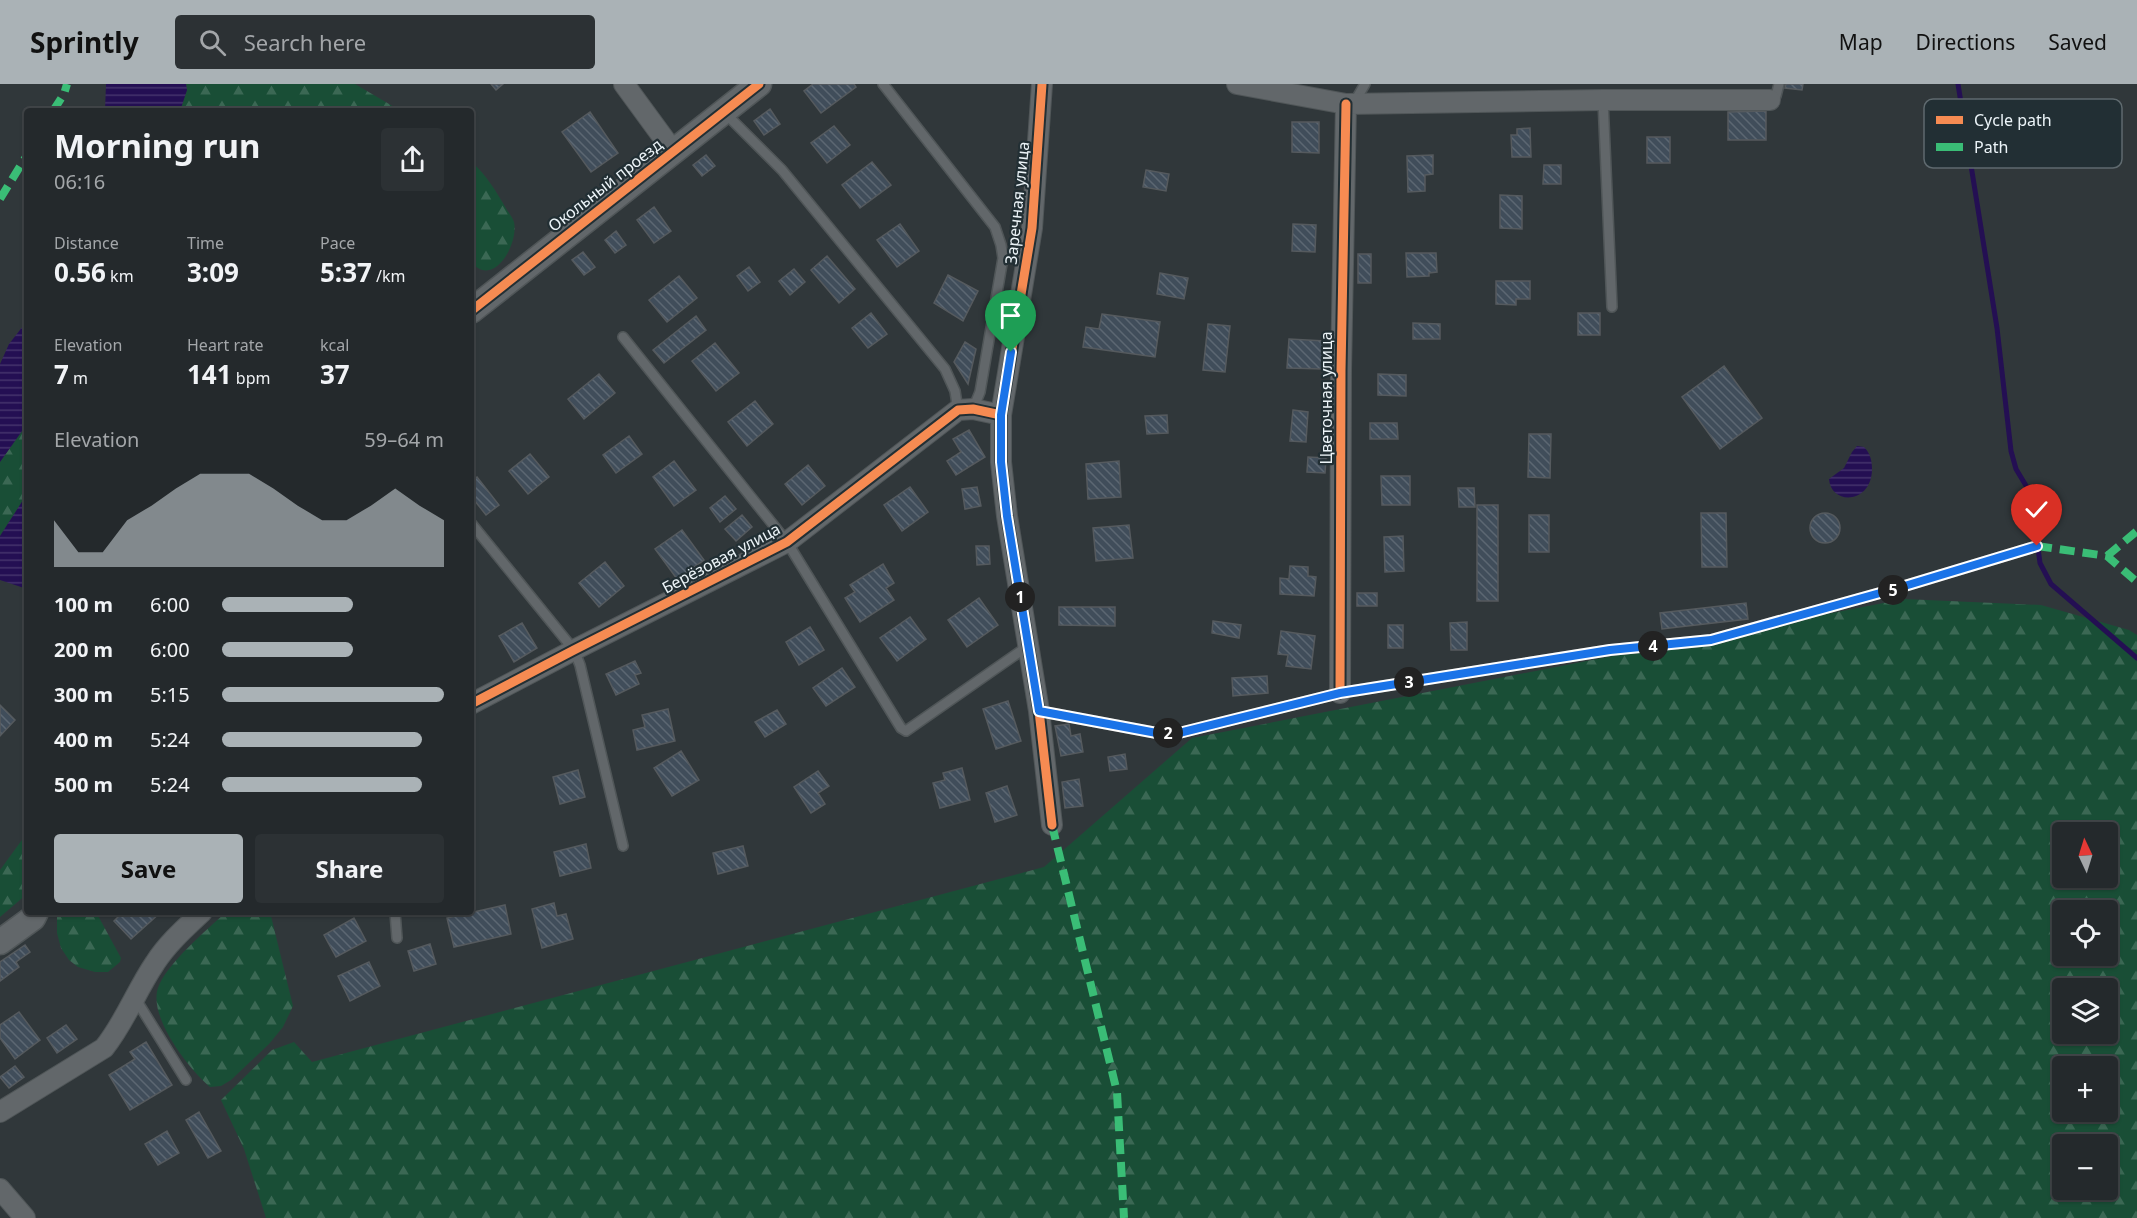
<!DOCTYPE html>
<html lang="en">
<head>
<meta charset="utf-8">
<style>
  body { margin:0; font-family:"Noto Sans",sans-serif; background:#2c3134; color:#f1f3f6; height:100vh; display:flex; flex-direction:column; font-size:22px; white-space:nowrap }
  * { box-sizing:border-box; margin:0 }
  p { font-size:20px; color:#a3a6a9 }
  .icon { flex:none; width:33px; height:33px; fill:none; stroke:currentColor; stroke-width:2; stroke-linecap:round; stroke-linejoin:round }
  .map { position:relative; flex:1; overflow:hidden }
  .sheet { position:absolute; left:24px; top:24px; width:450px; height:807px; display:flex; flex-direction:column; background:#24292c; border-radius:6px; box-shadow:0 2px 4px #0004,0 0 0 2px #414548 }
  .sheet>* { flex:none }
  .needle { width:39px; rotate:356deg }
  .buttons { position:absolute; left:2052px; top:738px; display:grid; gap:12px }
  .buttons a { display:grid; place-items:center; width:66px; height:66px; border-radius:6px; background:#24292c; box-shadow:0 2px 4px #0004,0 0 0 2px #414548; font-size:30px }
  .pin { position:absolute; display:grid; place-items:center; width:51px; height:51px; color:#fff; margin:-62px -26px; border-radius:50% 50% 50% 0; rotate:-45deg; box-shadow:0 0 6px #0007 }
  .pin .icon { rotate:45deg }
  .km { position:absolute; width:30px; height:30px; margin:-15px; border-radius:50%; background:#222; color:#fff; font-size:16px; line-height:30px; text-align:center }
  .round { display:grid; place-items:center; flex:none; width:63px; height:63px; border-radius:6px; background:#2c3134 }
  .overview { display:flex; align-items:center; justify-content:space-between; height:102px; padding:0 30px }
  h1 { font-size:33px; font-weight:700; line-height:45px }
  .stats { display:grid; grid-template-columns:repeat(3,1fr); gap:9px; height:102px; padding:6px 30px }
  .stats div { display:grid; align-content:center }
  .stats b { font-size:26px; font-weight:700 }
  .stats small { font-size:16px; font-weight:400 }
  .stats p { font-size:16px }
  .chart { height:168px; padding:12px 30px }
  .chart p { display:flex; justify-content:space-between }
  .chart svg { width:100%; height:108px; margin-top:6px; fill:#aab2b6; opacity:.7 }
  .button { display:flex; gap:12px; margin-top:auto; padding:12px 30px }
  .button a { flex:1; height:69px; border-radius:6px; background:#aab2b6; color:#111; font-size:24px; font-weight:700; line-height:69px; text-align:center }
  .button a+a { background:#2c3134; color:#f1f3f6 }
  ul { padding:0 30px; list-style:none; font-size:20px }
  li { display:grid; grid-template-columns:96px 72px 1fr; align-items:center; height:45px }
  li i { height:15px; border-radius:8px; background:#aab2b6 }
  header { display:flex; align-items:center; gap:36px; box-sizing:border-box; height:84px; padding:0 30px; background:#aab2b6; color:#111 }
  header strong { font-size:28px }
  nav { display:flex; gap:33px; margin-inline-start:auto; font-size:21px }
  .search { width:420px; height:54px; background:#2c3134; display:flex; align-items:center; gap:15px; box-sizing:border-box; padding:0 21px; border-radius:6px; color:#a3a6a9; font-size:22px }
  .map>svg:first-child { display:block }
  .forest { fill:url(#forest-firs); fill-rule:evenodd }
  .water { fill:url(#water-rules) }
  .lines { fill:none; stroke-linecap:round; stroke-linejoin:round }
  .stream { stroke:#240f53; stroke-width:5 }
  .building { fill:url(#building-back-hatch); stroke:#555a5e; stroke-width:1.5 }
  .service-casing { stroke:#505658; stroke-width:12 }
  .minor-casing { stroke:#505658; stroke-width:22 }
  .tertiary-casing { stroke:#505658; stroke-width:27 }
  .service { stroke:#62676a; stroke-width:9 }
  .minor { stroke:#62676a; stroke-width:20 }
  .tertiary { stroke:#62676a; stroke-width:24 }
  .quiet { stroke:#3abd76; stroke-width:8; stroke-dasharray:15 8; stroke-linecap:butt }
  .cycleway-casing { stroke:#222f34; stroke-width:13 }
  .cycleway { stroke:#f68b52; stroke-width:9 }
  .route-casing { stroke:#fff; stroke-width:12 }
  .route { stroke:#1a73e8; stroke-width:8 }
  .labels { text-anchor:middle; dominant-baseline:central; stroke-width:4.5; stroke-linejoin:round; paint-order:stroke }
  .street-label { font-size:16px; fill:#ecf4f8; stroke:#222f34 }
  .key { fill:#222f34; stroke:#5f6a6f; stroke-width:1.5 }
  .key-label { font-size:16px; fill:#ecf4f8 }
</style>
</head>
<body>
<header>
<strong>Sprintly</strong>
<div class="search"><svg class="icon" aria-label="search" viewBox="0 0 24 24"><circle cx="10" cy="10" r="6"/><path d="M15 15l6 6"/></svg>Search here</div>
<nav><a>Map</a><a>Directions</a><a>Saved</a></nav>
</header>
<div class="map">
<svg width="2137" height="1134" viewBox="0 0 2137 1134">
  <defs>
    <pattern id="forest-firs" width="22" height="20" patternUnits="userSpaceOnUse" patternTransform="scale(1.5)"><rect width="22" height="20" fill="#194e36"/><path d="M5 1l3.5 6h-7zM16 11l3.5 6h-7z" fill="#3b6854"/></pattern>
    <pattern id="water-rules" width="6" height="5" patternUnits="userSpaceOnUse" patternTransform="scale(1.5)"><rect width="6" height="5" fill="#240f53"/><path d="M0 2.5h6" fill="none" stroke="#44336c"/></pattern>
    <pattern id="building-back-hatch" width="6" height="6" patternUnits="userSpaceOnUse" patternTransform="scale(1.5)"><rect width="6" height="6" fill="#404d5a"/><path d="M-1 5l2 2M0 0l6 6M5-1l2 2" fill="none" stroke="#5c6772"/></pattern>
  </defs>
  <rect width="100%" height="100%" fill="#30373a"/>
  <path class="forest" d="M 186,0 L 355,0 L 401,27 L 180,27 L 187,6 Z
    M 471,77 C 487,92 496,107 507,126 C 509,129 513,134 514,138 C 519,161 492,206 471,177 Z
    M 27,340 L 27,410 L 0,452 L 0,378 Z
    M 1904,515 L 2041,521 L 2129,546 L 2137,551 L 2137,1134 L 266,1134 L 244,1065 L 221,1016 L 272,966 L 294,958 L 312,978 L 1044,783 L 1192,654 ZM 2062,748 L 2108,748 L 2108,794 L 2062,794 ZM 2062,826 L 2108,826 L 2108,872 L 2062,872 ZM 2062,904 L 2108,904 L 2108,950 L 2062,950 ZM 2062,982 L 2108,982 L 2108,1028 L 2062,1028 ZM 2062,1060 L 2108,1060 L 2108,1106 L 2062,1106 Z
    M 27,749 L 27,810 L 0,833 L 0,786 Z
    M 57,828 L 96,828 L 121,874 L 120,878 L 108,888 L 95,888 L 78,883 L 69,876 L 61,864 L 57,849 Z
    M 226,828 L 270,828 L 293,922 L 283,943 L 269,960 L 231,996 L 221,1002 L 210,1003 C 189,985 148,933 158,904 C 166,880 208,845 226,828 Z"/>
  <path class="water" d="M 106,0 L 186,0 L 187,6 L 180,27 L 105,27 Z
    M 27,237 L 27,340 L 0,378 L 0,280 L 9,260 Z
    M 1857,362 L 1864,363 C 1870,369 1872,376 1872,385 C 1872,420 1831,422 1829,395 L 1844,384 L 1852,368 Z
    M 27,410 L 27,505 L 0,496 L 0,452 Z"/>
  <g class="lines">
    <path class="stream" d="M 1958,0 L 1997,244 L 2011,367 L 2016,385 L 2028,405 L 2036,430 L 2036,449 L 2040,479 L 2051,500 L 2137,574"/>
  </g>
  <path class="building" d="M 491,0 L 503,0 L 496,6 Z
    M 813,0 L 854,0 L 856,3 L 821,29 L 804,7 Z
    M 1786,0 L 1803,0 L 1802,6 L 1785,4 Z
    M 770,25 L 780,40 L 764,51 L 754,37 Z
    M 1766,27 L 1766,56 L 1728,56 L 1728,28 Z
    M 590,28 L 618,69 L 591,88 L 562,48 Z
    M 1292,38 L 1319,38 L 1319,69 L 1292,68 Z
    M 834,42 L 850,61 L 827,79 L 811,59 Z
    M 1530,44 L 1531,73 L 1512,73 L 1511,51 L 1517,51 L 1517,45 Z
    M 1647,53 L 1670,53 L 1670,79 L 1647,79 Z
    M 706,71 L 715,82 L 702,92 L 693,81 Z
    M 1433,71 L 1433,90 L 1425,91 L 1425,107 L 1408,108 L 1407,72 Z
    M 872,78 L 891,101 L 860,124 L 842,101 Z
    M 1544,81 L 1561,81 L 1561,100 L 1543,100 Z
    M 1146,86 L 1169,90 L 1166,107 L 1143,103 Z
    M 1500,111 L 1522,112 L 1522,145 L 1500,144 Z
    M 654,123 L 671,147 L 654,159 L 637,136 Z
    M 900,140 L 919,167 L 897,183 L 877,156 Z
    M 1293,140 L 1316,141 L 1315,168 L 1292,167 Z
    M 616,147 L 626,161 L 615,169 L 605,156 Z
    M 583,168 L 595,183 L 584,191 L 572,176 Z
    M 1406,169 L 1436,169 L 1437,188 L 1429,189 L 1429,192 L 1407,193 Z
    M 1358,170 L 1371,170 L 1371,199 L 1358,199 Z
    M 827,172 L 855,205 L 839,219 L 811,186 Z
    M 749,183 L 760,198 L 748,207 L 737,192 Z
    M 794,185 L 805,198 L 790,211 L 779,197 Z
    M 1160,189 L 1188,194 L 1184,215 L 1157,210 Z
    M 948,191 L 978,207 L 963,237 L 934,219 Z
    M 679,192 L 697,214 L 667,238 L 649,216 Z
    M 1496,197 L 1530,197 L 1530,215 L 1516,215 L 1516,221 L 1496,220 Z
    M 871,229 L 887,250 L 868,264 L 852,244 Z
    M 1578,229 L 1600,229 L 1600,251 L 1578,251 Z
    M 1102,230 L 1160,238 L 1155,273 L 1083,263 L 1086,243 L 1099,245 Z
    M 696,232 L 706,246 L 664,279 L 653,266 Z
    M 1413,239 L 1440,240 L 1440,255 L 1413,255 Z
    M 1208,240 L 1230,242 L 1225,288 L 1203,286 Z
    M 1289,255 L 1325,257 L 1323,285 L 1287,284 Z
    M 965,258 L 976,265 L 968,300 L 954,278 Z
    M 715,259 L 739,289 L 716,307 L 692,277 Z
    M 1724,282 L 1762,334 L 1720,365 L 1682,313 Z
    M 599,290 L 615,309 L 584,335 L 568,315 Z
    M 1378,290 L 1406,291 L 1406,312 L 1378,311 Z
    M 755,317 L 773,340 L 747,362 L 728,338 Z
    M 1293,326 L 1308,328 L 1306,358 L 1290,357 Z
    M 1167,331 L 1168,349 L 1147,350 L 1145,332 Z
    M 1370,339 L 1397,339 L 1398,355 L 1370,355 Z
    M 969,346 L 985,373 L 956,391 L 947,377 L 961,368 L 953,355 Z
    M 1529,350 L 1551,350 L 1550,394 L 1528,393 Z
    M 629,352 L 642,370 L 616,389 L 603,371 Z
    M 530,370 L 549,393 L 528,410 L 509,387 Z
    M 1308,373 L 1326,374 L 1325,389 L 1307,388 Z
    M 674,377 L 696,406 L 674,422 L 653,393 Z
    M 1119,377 L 1121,413 L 1088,415 L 1086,380 Z
    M 808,381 L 825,402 L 802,421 L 785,400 Z
    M 1381,392 L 1410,392 L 1410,421 L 1382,421 Z
    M 477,393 L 499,421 L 486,431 L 471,412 L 471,397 Z
    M 910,403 L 928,428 L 902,447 L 884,421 Z
    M 977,403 L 981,422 L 965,425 L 962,405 Z
    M 1458,404 L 1474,404 L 1475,423 L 1459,423 Z
    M 725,412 L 736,425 L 720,438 L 710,424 Z
    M 1477,421 L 1498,421 L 1498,517 L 1477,517 Z
    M 1701,429 L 1726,429 L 1727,483 L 1702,483 Z
    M1810 444a15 15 0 1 1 30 0a15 15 0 1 1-30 0Z
    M 742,431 L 752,443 L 736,457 L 725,445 Z
    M 1529,431 L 1549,431 L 1549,468 L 1529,468 Z
    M 1129,441 L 1133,474 L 1096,477 L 1093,444 Z
    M 682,446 L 704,476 L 677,495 L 655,465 Z
    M 1403,452 L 1404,487 L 1385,488 L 1384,453 Z
    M 976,462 L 989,462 L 990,480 L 977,481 Z
    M 605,478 L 624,502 L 599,523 L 579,499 Z
    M 883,480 L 894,499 L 886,504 L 894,516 L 860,538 L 845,514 L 855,508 L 850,501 Z
    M 1290,482 L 1308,483 L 1308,492 L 1316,493 L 1314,512 L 1280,510 L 1280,494 L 1289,495 Z
    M 1357,509 L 1377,509 L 1377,522 L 1357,522 Z
    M 979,514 L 998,541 L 967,563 L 948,536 Z
    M 1746,519 L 1748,535 L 1662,545 L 1660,529 Z
    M 1059,523 L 1115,523 L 1115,542 L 1059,541 Z
    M 910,533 L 926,555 L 897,577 L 880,554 Z
    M 1213,537 L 1241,541 L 1239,554 L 1212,549 Z
    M 1467,538 L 1467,566 L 1451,566 L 1450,539 Z
    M 522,539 L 537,564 L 514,578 L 499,552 Z
    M 1388,541 L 1403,541 L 1403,564 L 1388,564 Z
    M 810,543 L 824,566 L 799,581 L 786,558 Z
    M 1281,547 L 1315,552 L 1311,585 L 1286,582 L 1288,571 L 1278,570 Z
    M 635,577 L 641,589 L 635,591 L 639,600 L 616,611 L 606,590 Z
    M 842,584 L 855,603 L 826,622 L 813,604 Z
    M 1267,592 L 1268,609 L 1233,612 L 1232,594 Z
    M 1008,617 L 1021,657 L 996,665 L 983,625 Z
    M 0,621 L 15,636 L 0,652 Z
    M 668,625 L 675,657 L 637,666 L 633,646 L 645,643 L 642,631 Z
    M 777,626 L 786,640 L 765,653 L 755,638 Z
    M 1069,640 L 1071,652 L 1080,650 L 1083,668 L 1061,672 L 1055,642 Z
    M 681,667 L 699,696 L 672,712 L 654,684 Z
    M 1125,670 L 1127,685 L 1110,687 L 1108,673 Z
    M 962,684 L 970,716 L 940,724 L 933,699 L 945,696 L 943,689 Z
    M 578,686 L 585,713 L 560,720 L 553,693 Z
    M 818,687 L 829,702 L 818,709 L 825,720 L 811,729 L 794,703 Z
    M 1079,695 L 1083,722 L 1065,724 L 1062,698 Z
    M 1007,702 L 1017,731 L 995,738 L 986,709 Z
    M 586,760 L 591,784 L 560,792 L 554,768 Z
    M 743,762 L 748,782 L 718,790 L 713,769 Z
    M 554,819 L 557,832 L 566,830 L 573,855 L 542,864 L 532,825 Z
    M 505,821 L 511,850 L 454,863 L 447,834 Z
    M 119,828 L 161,828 L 131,855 L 114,837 L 121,830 Z
    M 354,834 L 366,857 L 336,873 L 324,851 Z
    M 430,860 L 436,880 L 414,887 L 408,867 Z
    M 25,861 L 30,868 L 16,878 L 19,883 L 0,897 L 0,878 Z
    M 369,878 L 380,902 L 350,917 L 338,892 Z
    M 19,928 L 40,956 L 15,975 L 0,954 L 0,941 Z
    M 66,941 L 77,955 L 57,969 L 47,954 Z
    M 146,958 L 172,1001 L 130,1026 L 109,991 L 135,975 L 130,968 Z
    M 15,982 L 24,993 L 9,1004 L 0,993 Z
    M 199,1028 L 221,1067 L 208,1074 L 186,1036 Z
    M 167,1047 L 179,1069 L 158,1081 L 145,1060 Z"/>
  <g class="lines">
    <g class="service-casing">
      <path id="service" d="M 883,0 L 995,143 L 1001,161 L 1003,174 L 980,308 L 973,325
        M 1603,16 L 1612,223
        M 1770,16 L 1776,12 L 1779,0
        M 1354,19 L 1365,0
        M 725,29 L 782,86 L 945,285 L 955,307 L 958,326
        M 623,253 L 787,458 L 901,644 L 906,647 L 1028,562
        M 471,439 L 574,566 L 580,581 L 623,762
        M 1039,627 L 1162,650 L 1179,649 L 1340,609 L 1610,566 L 1711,556 L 1898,504 L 2037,462
        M 395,828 L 397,854
        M 135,914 L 186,996"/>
    </g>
    <g class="minor-casing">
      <path id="minor" d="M 624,0 L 673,67
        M 1042,0 L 1032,144 L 1001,331 L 1001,378 L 1007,432 L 1039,627 L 1052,741
        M 1237,0 L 1346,20 L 1603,16 L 1770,16
        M 1340,609 L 1341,287 L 1346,20
        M 471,620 L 574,566 L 787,458 L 958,326 L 973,325 L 1001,331
        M 0,1028 L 104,964 C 125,938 136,907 155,879 C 167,860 185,844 202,828
        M 0,1105 L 25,1134"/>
    </g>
    <g class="tertiary-casing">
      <path id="tertiary" d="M 471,227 L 759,0
        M 0,858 L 33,834 L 36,828"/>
    </g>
    <use href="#service" class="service"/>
    <use href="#minor" class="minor"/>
    <use href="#tertiary" class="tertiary"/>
    <path class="quiet" d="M 53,27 L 64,10 L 67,0
      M 0,115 L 27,71
      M 2037,462 L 2107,472 L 2137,498
      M 2107,472 L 2137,447
      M 1052,741 L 1117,1008 L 1124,1134"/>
    <g class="cycleway-casing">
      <path id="cycleway" d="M 1042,0 L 1032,144 L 1001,331 L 1001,378 L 1007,432 L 1039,627 L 1052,741
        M 471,227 L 759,0
        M 1340,609 L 1341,287 L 1346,20
        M 471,620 L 574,566 L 787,458 L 958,326 L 973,325 L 1001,331"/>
    </g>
    <use href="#cycleway" class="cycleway"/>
  </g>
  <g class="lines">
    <g class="route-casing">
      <path id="route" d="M 1011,268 L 1001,331 L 1001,378 L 1007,432 L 1039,627 L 1162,650 L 1179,649 L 1340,609 L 1610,566 L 1711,556 L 1898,504 L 2037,462"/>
    </g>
    <use href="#route" class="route"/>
  </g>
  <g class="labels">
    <g class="street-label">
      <text transform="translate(605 101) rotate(-38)">Окольный проезд</text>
      <text transform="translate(1017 119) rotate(-84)">Заречная улица</text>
      <text transform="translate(1326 314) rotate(-90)">Цветочная улица</text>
      <text transform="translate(721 474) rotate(-28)">Берёзовая улица</text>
    </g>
  </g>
  <rect x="1924" y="15" width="198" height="69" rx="9" class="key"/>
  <rect x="1936" y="32" width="27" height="8" fill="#f68b52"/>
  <rect x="1936" y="59" width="27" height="8" fill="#3abd76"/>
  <g class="key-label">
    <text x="1974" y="42">Cycle path</text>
    <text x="1974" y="69">Path</text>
  </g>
</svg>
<div class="buttons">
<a><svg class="needle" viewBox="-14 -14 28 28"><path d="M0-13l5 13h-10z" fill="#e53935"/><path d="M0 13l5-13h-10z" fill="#a3a6a9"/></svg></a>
<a><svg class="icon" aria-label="locate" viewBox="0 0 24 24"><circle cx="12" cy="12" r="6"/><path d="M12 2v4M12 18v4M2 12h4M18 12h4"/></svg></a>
<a><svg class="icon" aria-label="layers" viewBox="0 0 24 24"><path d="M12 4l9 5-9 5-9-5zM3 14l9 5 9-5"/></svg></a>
<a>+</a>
<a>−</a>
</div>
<div class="pin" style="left:1011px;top:268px;background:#1e9e55"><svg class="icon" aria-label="arrive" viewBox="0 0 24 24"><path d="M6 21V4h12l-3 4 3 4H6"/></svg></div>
<div class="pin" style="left:2037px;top:462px;background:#d93025"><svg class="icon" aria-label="check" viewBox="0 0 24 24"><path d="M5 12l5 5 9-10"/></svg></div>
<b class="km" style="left:1020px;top:513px">1</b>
<b class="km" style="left:1168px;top:649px">2</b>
<b class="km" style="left:1409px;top:598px">3</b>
<b class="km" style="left:1653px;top:562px">4</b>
<b class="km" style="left:1893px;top:506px">5</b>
<section class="sheet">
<div class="overview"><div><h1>Morning run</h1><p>06:16</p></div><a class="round"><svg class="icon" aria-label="share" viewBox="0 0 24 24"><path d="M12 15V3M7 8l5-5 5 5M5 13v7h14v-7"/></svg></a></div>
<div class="stats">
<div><p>Distance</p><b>0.56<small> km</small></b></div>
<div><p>Time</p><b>3:09</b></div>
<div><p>Pace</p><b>5:37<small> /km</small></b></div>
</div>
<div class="stats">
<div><p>Elevation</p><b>7<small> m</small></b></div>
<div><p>Heart rate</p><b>141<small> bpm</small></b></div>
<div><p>kcal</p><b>37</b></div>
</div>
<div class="chart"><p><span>Elevation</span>59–64 m</p>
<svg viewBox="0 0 160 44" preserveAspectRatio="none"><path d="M0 44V25L10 38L20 38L30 25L40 19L50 12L60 6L70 6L80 6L90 12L100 19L110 25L120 25L130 19L140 12L150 19L160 25V44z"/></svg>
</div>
<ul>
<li><b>100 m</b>6:00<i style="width:59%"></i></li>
<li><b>200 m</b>6:00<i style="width:59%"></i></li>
<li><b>300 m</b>5:15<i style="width:100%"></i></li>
<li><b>400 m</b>5:24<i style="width:90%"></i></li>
<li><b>500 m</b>5:24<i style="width:90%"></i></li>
</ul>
<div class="button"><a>Save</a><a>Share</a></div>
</section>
</div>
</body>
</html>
